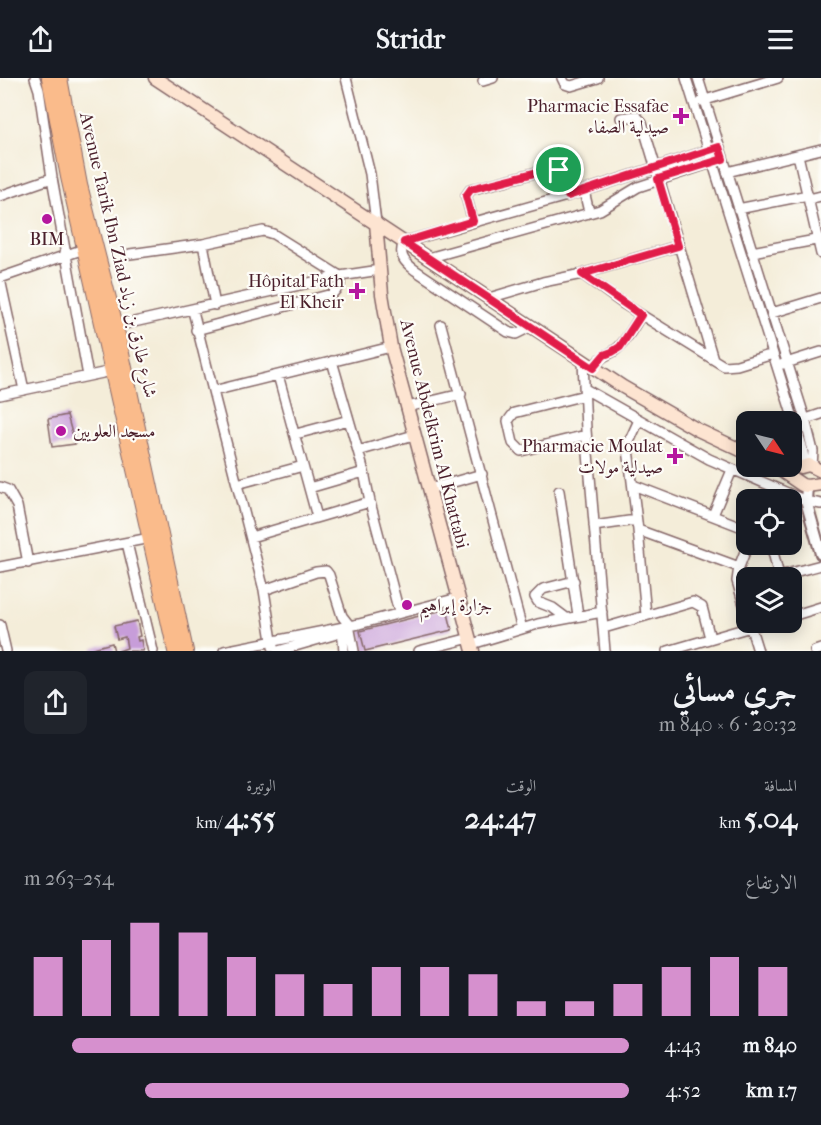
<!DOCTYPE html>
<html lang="ar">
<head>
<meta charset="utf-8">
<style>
  body { margin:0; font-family:"IM FELL French Canon",Amiri,serif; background:#20242c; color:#f1f3f6; direction:rtl; height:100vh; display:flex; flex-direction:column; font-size:22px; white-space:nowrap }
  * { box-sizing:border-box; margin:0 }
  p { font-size:20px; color:#9ea1a6 }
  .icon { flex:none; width:33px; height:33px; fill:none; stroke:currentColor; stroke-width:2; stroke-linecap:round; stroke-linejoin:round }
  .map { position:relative; height:573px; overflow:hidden; direction:ltr }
  .panel { display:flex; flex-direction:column; background:#171b24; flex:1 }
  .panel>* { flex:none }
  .needle { width:39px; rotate:125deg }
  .tools { position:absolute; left:736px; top:333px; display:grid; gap:12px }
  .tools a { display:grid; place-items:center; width:66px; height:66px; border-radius:12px; background:#171b24; box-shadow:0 3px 15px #0003; font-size:30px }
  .pin { position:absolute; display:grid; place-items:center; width:51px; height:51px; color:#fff; margin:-26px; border:3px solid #fff; border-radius:50%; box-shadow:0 2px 6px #0007 }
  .round { display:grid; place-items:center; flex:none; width:63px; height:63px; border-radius:12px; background:#20242c }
  .overview { display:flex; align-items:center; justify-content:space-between; height:102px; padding:0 24px }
  h1 { font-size:33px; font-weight:700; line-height:45px }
  .metrics { display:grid; grid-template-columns:repeat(3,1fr); gap:9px; height:102px; padding:6px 24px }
  .metrics div { display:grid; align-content:center }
  .metrics b { font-size:30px; font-weight:700 }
  .metrics small { font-size:16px; font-weight:400 }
  .metrics p { font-size:16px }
  .chart { height:168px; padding:12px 24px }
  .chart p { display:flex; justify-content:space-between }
  .chart svg { width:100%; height:108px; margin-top:6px; stroke:#d690ce; stroke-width:6 }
  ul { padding:0 24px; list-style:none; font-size:20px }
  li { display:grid; grid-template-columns:96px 72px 1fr; align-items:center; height:45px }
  li i { height:15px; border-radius:8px; background:#d690ce }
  header { display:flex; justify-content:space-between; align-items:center; height:78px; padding:0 24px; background:#171b24; font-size:27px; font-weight:700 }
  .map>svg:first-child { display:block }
  .building { fill:#c79dd9 }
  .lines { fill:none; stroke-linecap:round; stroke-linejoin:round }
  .minor-casing { stroke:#866768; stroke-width:12 }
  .tertiary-casing { stroke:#866768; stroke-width:14 }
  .secondary-casing { stroke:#866768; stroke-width:15 }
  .primary-casing { stroke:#866768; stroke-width:16 }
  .minor { stroke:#fff; stroke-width:9 }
  .tertiary { stroke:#fff; stroke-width:10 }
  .secondary { stroke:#fde4d1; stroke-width:12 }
  .primary { stroke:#fabb8b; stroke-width:14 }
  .route-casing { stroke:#fff; stroke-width:12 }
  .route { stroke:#e11d48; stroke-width:8 }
  .poi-dot { fill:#b5179e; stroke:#fdfcf7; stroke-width:2 }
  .labels { text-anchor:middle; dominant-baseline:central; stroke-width:4.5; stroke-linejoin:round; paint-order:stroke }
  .poi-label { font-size:18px; fill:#4a1f2b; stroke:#fdfcf7; text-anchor:end }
  .street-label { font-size:18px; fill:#4a1f2b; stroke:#fdfcf7 }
</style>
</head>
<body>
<header><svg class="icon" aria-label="menu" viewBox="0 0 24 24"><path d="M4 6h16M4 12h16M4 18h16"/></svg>Stridr<svg class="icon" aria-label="share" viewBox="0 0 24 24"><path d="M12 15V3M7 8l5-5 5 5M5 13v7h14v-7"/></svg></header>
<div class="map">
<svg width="821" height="573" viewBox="0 0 821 573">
  <rect width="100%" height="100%" fill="#fdfcf7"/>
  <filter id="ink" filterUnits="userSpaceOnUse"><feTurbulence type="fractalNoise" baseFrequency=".0167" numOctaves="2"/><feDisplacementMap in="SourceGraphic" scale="12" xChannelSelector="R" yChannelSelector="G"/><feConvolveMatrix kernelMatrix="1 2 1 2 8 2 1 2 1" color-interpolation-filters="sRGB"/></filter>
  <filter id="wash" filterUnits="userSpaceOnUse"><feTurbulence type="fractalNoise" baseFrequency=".008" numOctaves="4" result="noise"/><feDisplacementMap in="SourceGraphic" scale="24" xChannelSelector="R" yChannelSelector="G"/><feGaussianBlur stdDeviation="1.35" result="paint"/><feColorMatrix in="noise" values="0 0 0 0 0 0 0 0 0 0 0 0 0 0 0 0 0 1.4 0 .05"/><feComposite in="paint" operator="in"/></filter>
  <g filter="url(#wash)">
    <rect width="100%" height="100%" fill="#f4edd9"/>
    <g id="blocks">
      <path class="building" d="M 67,337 L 75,366 L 52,369 L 48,341 Z
        M 447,531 L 452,552 L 365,573 L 360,553 Z
        M 137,543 L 140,558 L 137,559 L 138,563 L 141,562 L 143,573 L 118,573 L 127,570 L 125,559 L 117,561 L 114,548 Z
        M 112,565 L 114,573 L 93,573 L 93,570 Z"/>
    </g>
  </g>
  <g filter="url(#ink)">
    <use href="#blocks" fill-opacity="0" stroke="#866768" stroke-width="1.5"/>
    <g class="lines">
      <g class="minor-casing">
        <path id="minor" d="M 35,0 L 39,12 L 52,100 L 88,298
          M 346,0 L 370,96 L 376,145
          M 562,0 L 565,6 L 571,8 L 598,0
          M 686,0 L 802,368 L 805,387
          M 698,0 L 805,341 L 813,373 L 812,388
          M 483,3 L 493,0
          M 702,23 L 778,0
          M 621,40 L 636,38 L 642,44 L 713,281
          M 798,77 L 821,176
          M 727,94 L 821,71
          M 584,113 L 589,134
          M 0,118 L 52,100
          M 809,121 L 821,118
          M 738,131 L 808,117
          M 473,143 L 466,118 L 471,111 L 477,110 L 553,90 L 559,92 L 568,118
          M 203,166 L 215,227
          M 752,174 L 821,161
          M 130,176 L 203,166 L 263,153 L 273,156 L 340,198 L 340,207 L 332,216 L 196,252
          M 428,180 L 600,132 L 638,109 L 717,83
          M 582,196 L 678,168
          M 0,200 L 84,171
          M 0,201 L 24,312
          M 489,220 L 543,204 L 582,196 L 622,225 L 724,288 L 737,287 L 773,276
          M 193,233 L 213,313
          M 772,235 L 821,220
          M 441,247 L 522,551
          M 116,248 L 340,198 L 380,192
          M 532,248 L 516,256 L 508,254 L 415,192 C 404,184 398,177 404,164 L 574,116 L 719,69
          M 332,283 L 358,373 L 414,357
          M 583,283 L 586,352 L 605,573
          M 783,286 L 821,274
          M 593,290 C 604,274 609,279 619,269 C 628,260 634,248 641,237
          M 585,311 L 709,381 L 806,423 L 821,426
          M 0,317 L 112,293
          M 585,317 L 514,335 L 508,343 L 513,365 L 521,373 L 586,357
          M 407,329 L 461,316
          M 639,342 L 629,364 L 628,371 L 638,452 L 739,489 L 748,466
          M 800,343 L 821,336
          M 296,356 L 349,342
          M 358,373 L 364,394
          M 303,388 L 317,439
          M 237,406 L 303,388 L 278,297
          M 633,407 L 747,451
          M 0,409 L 8,412 L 17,428 L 28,485
          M 429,411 L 482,396
          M 559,413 L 578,537
          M 370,424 L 399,534
          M 713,437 L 732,392
          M 594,448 L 636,442
          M 638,452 L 646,537
          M 251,459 L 370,424 L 364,394 L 309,410
          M 127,465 L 153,573
          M 771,466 L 779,498 L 821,487
          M 0,489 L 150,460
          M 739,489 L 737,503 L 747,537
          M 264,512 L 273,569
          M 792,538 L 821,529
          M 565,539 L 553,530 L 538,524 L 535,519 L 543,511 L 574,503
          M 749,544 L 758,573
          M 0,547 L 6,573
          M 342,550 L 344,573
          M 604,550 L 693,524 L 702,529 L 710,560
          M 472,566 L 538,546 L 602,534
          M 224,573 L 359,546 L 458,520
          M 278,573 L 347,553
          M 354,573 L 349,547 L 342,538 L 329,497 L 326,493 L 316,494 L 264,512 L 213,313 L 391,269
          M 419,573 L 470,560
          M 668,573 L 768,544
          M 815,573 L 821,571"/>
      </g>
      <g class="tertiary-casing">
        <path id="tertiary" d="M 807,408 L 806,423 L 821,476"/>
      </g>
      <g class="secondary-casing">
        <path id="secondary" d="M 155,0 L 623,309 L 698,352 L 747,375
          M 376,145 L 382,216 L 391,269 L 473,573
          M 792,387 L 801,389 L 809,387 L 821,393
          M 774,388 L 802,407 L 807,408 L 821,406"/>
      </g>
      <g class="primary-casing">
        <path id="primary" d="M 49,0 L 68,99 L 175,573
          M 60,0 L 80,107 L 116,248 L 186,573"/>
      </g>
      <use href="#minor" class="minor"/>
      <use href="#tertiary" class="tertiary"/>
      <use href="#secondary" class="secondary"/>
      <use href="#primary" class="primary"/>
    </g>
  </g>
  <g class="lines" filter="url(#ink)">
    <g class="route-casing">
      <path id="route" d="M 719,69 L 723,81 L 658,101 L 678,168 L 582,196 L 641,237 L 620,269 L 612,274 L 604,277 L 593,290 L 404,164 L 473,143 L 466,118 L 471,111 L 554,90 L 559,92 L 568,118 Z"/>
    </g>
    <use href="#route" class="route"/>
  </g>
  <g class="poi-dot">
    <path d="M678 29h6v6h6v6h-6v6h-6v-6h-6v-6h6z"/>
    <circle cx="47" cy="141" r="6"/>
    <path d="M354 204h6v6h6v6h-6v6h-6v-6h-6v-6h6z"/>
    <circle cx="61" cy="353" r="6"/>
    <path d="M672 369h6v6h6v6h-6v6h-6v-6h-6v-6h6z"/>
    <circle cx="407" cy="527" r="6"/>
  </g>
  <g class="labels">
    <g class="poi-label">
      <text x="669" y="28">Pharmacie Essafae<tspan x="669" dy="21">صيدلية الصفاء</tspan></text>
      <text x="47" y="161" text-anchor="middle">BIM</text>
      <text x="344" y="203">Hôpital Fath<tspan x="344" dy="21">El Kheir</tspan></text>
      <text x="73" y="353" text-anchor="start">مسجد العلويين</text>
      <text x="663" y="368">Pharmacie Moulat<tspan x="663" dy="21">صيدلية مولات</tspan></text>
      <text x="419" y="527" text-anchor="start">جزارة إبراهيم</text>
    </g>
    <g class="street-label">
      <text transform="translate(118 177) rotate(77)">Avenue Tarik Ibn Ziad شارع طارق بن زياد</text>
      <text transform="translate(434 356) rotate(76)">Avenue Abdelkrim Al Khattabi</text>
    </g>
  </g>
</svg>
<div class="tools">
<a><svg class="needle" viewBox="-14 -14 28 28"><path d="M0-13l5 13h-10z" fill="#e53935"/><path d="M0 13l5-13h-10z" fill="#9ea1a6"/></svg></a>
<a><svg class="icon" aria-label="locate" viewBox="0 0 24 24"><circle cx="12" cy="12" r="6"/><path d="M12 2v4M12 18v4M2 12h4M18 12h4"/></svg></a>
<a><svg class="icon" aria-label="layers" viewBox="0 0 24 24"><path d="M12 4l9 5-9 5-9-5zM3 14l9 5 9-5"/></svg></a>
</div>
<div class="pin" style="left:559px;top:92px;background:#1e9e55"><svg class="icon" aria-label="arrive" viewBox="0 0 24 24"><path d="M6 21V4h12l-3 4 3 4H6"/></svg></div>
</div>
<section class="panel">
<div class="overview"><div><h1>جري مسائي</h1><p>20:32 · 6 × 840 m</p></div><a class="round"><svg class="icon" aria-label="share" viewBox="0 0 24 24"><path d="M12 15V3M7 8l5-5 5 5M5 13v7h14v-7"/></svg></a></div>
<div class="metrics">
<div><p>المسافة</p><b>5.04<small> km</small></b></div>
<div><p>الوقت</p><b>24:47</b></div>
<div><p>الوتيرة</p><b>4:55<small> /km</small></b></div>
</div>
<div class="chart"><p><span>الارتفاع</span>254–263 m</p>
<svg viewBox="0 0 160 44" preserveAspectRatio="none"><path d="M5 44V20M15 44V13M25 44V6M35 44V10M45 44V20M55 44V27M65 44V31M75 44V24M85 44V24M95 44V27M105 44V38M115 44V38M125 44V31M135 44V24M145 44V20M155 44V24"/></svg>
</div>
<ul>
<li><b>840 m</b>4:43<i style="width:92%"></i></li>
<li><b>1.7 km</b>4:52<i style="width:80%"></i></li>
</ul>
</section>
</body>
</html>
